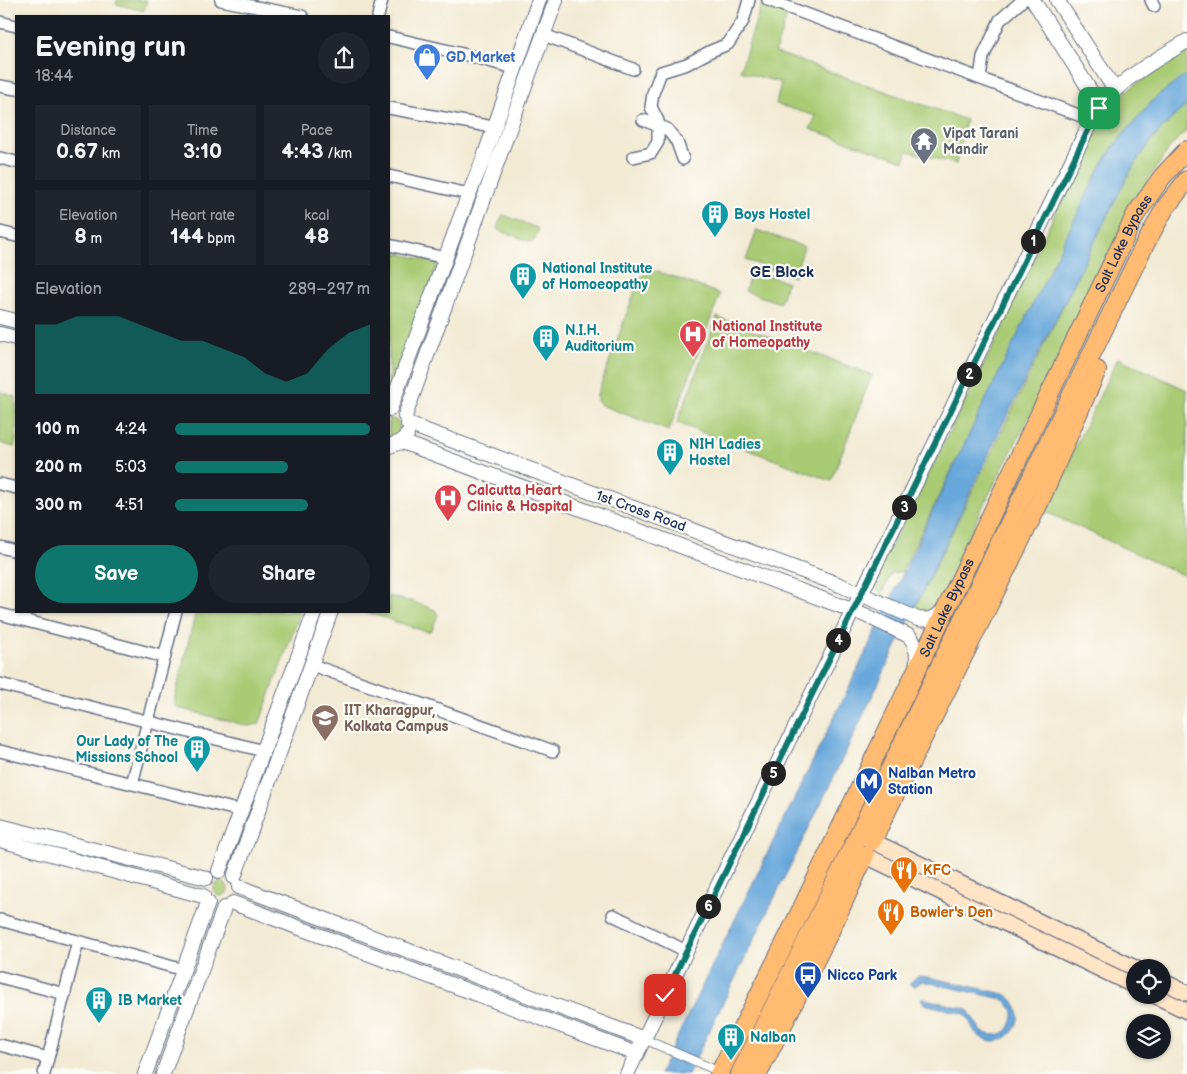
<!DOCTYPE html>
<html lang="en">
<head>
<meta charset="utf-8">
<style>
  body { margin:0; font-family:"Balsamiq Sans",sans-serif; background:#20242c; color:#f1f3f6; height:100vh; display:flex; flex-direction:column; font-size:19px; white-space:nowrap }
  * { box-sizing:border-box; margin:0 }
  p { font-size:16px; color:#9ea1a6 }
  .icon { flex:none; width:28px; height:28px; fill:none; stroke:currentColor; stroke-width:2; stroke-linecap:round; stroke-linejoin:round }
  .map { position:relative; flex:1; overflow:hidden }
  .side { position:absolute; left:15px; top:15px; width:375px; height:598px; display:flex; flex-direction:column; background:#171b24; border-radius:0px; box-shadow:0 1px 4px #0004 }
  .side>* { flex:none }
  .fabs { position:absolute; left:1126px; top:959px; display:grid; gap:10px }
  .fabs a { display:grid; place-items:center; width:45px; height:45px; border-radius:50%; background:#171b24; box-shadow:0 1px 4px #0004; font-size:25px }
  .pin { position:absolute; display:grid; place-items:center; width:42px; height:42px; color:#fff; margin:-21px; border-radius:10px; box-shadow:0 2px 8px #0006 }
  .km { position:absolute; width:25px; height:25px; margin:-12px; border-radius:50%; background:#222; color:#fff; font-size:14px; line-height:25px; text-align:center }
  .round { display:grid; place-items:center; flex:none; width:52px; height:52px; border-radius:26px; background:#20242c }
  .overview { display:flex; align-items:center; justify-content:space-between; height:85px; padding:0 20px }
  h1 { font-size:28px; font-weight:700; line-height:38px }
  .figures { display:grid; grid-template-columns:repeat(3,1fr); gap:8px; height:85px; padding:5px 20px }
  .figures div { display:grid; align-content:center; border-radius:0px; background:#20242c; text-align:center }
  .figures b { font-size:21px; font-weight:700 }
  .figures small { font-size:14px; font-weight:400 }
  .figures p { font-size:14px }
  .chart { height:140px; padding:10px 20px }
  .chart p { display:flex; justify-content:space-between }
  .chart svg { width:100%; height:90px; margin-top:5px; fill:#0f766e; opacity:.7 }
  .cta { display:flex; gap:10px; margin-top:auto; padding:10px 20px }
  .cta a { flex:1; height:58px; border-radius:30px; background:#0f766e; color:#fff; font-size:20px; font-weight:700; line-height:58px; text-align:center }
  .cta a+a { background:#20242c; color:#f1f3f6 }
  ul { padding:0 20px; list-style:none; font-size:16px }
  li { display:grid; grid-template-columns:80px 60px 1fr; align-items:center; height:38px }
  li i { height:12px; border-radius:6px; background:#0f766e }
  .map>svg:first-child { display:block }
  .green { fill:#a9cb73; stroke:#627d68 }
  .water { fill:#68a7db; stroke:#426b9c }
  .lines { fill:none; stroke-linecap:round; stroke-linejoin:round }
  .pedestrian-casing { stroke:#667087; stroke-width:10 }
  .minor-casing { stroke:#667087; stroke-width:14 }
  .tertiary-casing { stroke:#667087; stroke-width:16 }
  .secondary-casing { stroke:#667087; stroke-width:18 }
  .primary-casing { stroke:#667087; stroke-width:20 }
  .pedestrian { stroke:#fff; stroke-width:8 }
  .minor { stroke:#fff; stroke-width:11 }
  .tertiary { stroke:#fff; stroke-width:14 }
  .secondary { stroke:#ffe4c6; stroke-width:15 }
  .primary { stroke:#ffbb71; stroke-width:18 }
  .route-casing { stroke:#fff; stroke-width:10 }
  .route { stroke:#0f766e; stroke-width:6 }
  .labels { text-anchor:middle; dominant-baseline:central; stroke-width:4.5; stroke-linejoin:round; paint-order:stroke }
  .shop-label { font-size:14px; font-weight:bold; fill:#366cbe; stroke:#fdfcf7; text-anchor:start }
  .worship-label { font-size:14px; font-weight:bold; fill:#5b616d; stroke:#fdfcf7; text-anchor:start }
  .culture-label { font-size:14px; font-weight:bold; fill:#0d838f; stroke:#fdfcf7; text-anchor:start }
  .street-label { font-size:14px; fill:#1b2f5e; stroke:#fdfcf7 }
  .health-label { font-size:14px; font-weight:bold; fill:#be3a42; stroke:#fdfcf7; text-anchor:start }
  .education-label { font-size:14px; font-weight:bold; fill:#785e54; stroke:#fdfcf7; text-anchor:start }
  .transit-label { font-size:14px; font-weight:bold; fill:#164399; stroke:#fdfcf7; text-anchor:start }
  .food-label { font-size:14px; font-weight:bold; fill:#c56008; stroke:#fdfcf7; text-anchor:start }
  .neighbourhood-label { font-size:15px; font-weight:bold; fill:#1b2f5e; stroke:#fdfcf7 }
</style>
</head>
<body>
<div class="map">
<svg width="1187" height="1074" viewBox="0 0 1187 1074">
  <rect width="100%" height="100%" fill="#fdfcf7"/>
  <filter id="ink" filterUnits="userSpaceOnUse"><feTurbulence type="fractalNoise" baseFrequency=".02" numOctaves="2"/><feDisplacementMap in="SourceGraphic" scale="10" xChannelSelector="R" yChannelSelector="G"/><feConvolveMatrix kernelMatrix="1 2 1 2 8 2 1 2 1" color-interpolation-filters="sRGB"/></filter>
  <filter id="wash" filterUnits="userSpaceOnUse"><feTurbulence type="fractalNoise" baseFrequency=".0096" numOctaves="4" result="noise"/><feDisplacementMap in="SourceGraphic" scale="20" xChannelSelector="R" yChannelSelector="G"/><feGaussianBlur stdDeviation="1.12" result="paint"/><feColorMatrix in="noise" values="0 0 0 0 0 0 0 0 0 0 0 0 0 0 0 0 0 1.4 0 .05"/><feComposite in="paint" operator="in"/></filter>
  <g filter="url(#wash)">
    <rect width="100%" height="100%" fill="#f2ead3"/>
    <path class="green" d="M 117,0 L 147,0 L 144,11 L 116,4 Z
      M 762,2 L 788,13 L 775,52 L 966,120 L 956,164 L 908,151 L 904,161 L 810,129 L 816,116 L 776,104 L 781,83 L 740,71 Z
      M 1187,51 L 1187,74 L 1153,100 L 1115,144 L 1102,164 L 906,563 L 902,572 L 891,573 L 882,594 L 877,589 L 879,569 L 999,335 L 1018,290 L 1096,129 L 1113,104 L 1129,89 Z
      M 1187,105 L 1187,130 L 1171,146 L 1144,186 L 1095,280 L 1037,402 L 981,510 L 939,603 L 928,612 L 917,614 L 914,610 L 1125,180 C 1143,150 1160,128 1187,105 Z
      M 504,215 L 537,228 L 538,231 L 534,241 L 531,242 L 498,230 L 497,227 L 502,216 Z
      M 757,230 L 804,247 L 794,277 L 746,260 Z
      M 389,251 L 438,263 L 389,402 Z
      M 752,270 L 787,282 L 780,303 L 745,291 Z
      M 657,271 L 720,294 L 669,431 L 601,405 L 597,401 L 597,395 L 639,280 L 643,275 Z
      M 717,317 L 872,375 L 831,481 L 677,423 Z
      M 1118,358 L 1187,390 L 1187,577 L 1044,511 Z
      M 0,392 L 16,397 L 16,440 L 14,447 L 0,443 Z
      M 389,418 L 397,421 L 400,427 C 399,433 395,438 389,437 Z
      M 389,596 L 407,601 L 411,601 L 435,610 L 438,614 L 432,630 L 427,632 L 363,611 L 389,611 Z
      M 196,611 L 301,611 L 259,724 L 248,726 L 178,708 L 175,705 L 175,696 Z
      M214 889a7 7 0 1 1 14 0a7 7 0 1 1-14 0Z"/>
    <path class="water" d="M 1187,74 L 1187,105 C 1159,128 1144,148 1126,179 L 1001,428 L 823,799 L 688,1074 L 659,1074 L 853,679 L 982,407 L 1100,168 L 1117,142 L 1155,98 Z
      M 918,976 L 928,977 L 1005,994 C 1035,1011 1009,1056 979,1036 C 972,1031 971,1021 965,1014 L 924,1004 L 921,998 L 967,1009 L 982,1032 C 1000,1040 1014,1031 1013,1011 L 1006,1001 L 1002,999 L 922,981 L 915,986 L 909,984 L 915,978 Z"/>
  </g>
  <g filter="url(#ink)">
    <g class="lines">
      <g class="pedestrian-casing">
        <path id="pedestrian" d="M 644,1039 L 720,1072"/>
      </g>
      <g class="minor-casing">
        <path id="minor" d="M 221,0 L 302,16
          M 768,0 L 1092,120
          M 1151,0 L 1154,6
          M 378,16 L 382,0
          M 0,22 L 16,26
          M 544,35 L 633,69
          M 389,37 L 467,55 L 514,68
          M 980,78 L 983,57 L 1000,20 L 1023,0
          M 0,86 L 16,89
          M 389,108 L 493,127
          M 643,120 L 667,129 L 677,142 L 683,159
          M 633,157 L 651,153 L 658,142 L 658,121 L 651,107 L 653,93 L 661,72 L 687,64 L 711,51 L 728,44 L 743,21 L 749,0
          M 0,158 L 16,162
          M 389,176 L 469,194
          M 0,232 L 16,236
          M 389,245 L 445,258
          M 0,484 L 16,488
          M 0,547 L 16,551
          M 0,614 L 165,657
          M 312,665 L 553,751
          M 0,684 L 264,751
          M 0,751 L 241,811
          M 132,784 L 176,611
          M 613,915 L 686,951
          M 0,920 L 184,970
          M 0,977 L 65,994
          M 0,1045 L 48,1058
          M 44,1074 L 78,941"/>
      </g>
      <g class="tertiary-casing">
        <path id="tertiary" d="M 1033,0 L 1100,106
          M 1057,0 L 1115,90
          M 0,317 L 16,321
          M 0,334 L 16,338
          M 390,409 L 469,194 L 483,160 L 539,0
          M 405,416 L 556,0
          M 408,424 L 840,585 L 918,619 C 931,621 938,617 946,607
          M 402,442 L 865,615 L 909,636 C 918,645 918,657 916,669
          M 389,446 L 401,442 L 407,435
          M 0,826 L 206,878
          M 0,840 L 203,896
          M 219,871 L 315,611
          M 234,877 L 331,611
          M 239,887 L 644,1039
          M 233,903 L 637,1054
          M 145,1074 L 208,903
          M 163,1074 L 224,908
          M 627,1074 L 749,821 L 907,501 L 1093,117 C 1115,81 1153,62 1187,41"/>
      </g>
      <g class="secondary-casing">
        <path id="secondary" d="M 862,836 L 1135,968
          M 854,850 L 1135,986
          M 1162,981 L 1187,993
          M 1154,995 L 1187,1011"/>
      </g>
      <g class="primary-casing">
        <g id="primary">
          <path d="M 872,841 L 1040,501 L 1097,370"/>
          <path id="s1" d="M 719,1074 L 789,935 L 1136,214 L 1162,177 L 1187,150"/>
          <path d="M 740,1074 L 809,936 L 1143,248 L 1165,208 L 1187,180"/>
          <path d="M 758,1074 L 830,931 L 865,855"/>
        </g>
      </g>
      <use href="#pedestrian" class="pedestrian"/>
      <use href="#minor" class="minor"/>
      <use href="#tertiary" class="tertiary"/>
      <use href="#secondary" class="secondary"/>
      <use href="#primary" class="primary"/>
    </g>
  </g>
  <g class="lines" filter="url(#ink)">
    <g class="route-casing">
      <path id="route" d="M 665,995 L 1099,108"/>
    </g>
    <use href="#route" class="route"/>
  </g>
  <defs>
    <g id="shop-pin" transform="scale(1.4375)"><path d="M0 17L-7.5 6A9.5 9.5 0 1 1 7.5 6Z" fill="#3f7fe0" stroke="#fdfcf7"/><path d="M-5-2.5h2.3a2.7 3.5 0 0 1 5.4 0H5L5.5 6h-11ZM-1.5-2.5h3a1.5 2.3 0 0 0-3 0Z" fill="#fff"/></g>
    <g id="temple-pin" transform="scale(1.4375)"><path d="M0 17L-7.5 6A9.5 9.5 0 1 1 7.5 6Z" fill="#6b7280" stroke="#fdfcf7"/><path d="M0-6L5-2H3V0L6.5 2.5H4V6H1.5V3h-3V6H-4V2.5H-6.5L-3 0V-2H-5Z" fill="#fff"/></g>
    <g id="building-pin" transform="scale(1.4375)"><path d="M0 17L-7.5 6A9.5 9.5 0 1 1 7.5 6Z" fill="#0f9aa8" stroke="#fdfcf7"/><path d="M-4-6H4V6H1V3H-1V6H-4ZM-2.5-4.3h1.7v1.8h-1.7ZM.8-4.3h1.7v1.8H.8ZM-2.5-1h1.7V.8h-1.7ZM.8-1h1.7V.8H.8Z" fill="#fff"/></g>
    <g id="hospital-pin" transform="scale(1.4375)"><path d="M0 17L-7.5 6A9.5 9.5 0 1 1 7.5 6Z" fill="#e0444e" stroke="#fdfcf7"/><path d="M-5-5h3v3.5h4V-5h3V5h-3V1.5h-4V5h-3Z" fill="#fff"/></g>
    <g id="university-pin" transform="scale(1.4375)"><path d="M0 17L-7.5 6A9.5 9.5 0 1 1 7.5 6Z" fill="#8d6e63" stroke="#fdfcf7"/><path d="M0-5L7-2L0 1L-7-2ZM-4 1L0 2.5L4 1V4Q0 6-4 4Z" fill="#fff"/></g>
    <g id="metro-pin" transform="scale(1.4375)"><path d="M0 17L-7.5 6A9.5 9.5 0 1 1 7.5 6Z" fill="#1a4fb4" stroke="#fdfcf7"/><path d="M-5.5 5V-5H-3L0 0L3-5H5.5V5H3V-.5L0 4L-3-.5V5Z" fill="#fff"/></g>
    <g id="restaurant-pin" transform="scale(1.4375)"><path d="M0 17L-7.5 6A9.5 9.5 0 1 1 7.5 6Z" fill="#e8710a" stroke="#fdfcf7"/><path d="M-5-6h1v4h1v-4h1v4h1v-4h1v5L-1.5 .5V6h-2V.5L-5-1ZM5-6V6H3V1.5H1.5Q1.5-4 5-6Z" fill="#fff"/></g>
    <g id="bus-pin" transform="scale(1.4375)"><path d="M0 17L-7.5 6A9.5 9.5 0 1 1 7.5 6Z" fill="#1a4fb4" stroke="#fdfcf7"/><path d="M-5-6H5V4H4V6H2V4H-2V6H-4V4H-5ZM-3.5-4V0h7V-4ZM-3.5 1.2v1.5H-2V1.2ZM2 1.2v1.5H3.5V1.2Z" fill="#fff"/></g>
  </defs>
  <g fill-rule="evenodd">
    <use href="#shop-pin" x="427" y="57"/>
    <use href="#temple-pin" x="924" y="141"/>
    <use href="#building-pin" x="715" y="214"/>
    <use href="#building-pin" x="523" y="276"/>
    <use href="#hospital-pin" x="693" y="334"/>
    <use href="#building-pin" x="546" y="338"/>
    <use href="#building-pin" x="670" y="452"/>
    <use href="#hospital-pin" x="448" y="498"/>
    <use href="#university-pin" x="325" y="718"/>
    <use href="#building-pin" x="197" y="749"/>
    <use href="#metro-pin" x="869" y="781"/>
    <use href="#restaurant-pin" x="904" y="870"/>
    <use href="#restaurant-pin" x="891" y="912"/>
    <use href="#bus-pin" x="808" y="975"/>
    <use href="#building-pin" x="99" y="1000"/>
    <use href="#building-pin" x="731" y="1037"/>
  </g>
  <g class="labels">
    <g class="shop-label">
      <text x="446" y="57">GD Market</text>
    </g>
    <g class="worship-label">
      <text x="943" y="133">Vipat Tarani<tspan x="943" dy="16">Mandir</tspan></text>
    </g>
    <g class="culture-label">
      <text x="734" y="214">Boys Hostel</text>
      <text x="542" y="268">National Institute<tspan x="542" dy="16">of Homoeopathy</tspan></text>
      <text x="565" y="330">N.I.H.<tspan x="565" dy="16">Auditorium</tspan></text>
      <text x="689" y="444">NIH Ladies<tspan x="689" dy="16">Hostel</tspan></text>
      <text x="178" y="741" text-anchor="end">Our Lady of The<tspan x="178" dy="16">Missions School</tspan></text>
      <text x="118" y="1000">IB Market</text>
      <text x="750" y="1037">Nalban</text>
    </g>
    <g class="street-label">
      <text stroke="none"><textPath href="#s1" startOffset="924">Salt Lake Bypass</textPath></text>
      <text transform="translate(641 511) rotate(20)">1st Cross Road</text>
      <text stroke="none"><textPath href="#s1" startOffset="519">Salt Lake Bypass</textPath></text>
    </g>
    <g class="health-label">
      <text x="712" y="326">National Institute<tspan x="712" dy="16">of Homeopathy</tspan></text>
      <text x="467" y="490">Calcutta Heart<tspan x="467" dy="16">Clinic &amp; Hospital</tspan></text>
    </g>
    <g class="education-label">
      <text x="344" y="710">IIT Kharagpur,<tspan x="344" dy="16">Kolkata Campus</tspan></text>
    </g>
    <g class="transit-label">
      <text x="888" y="773">Nalban Metro<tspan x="888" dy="16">Station</tspan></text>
      <text x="827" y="975">Nicco Park</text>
    </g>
    <g class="food-label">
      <text x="923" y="870">KFC</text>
      <text x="910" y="912">Bowler's Den</text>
    </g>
    <g class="neighbourhood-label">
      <text x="782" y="272">GE Block</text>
    </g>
  </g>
</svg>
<div class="fabs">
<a><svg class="icon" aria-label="locate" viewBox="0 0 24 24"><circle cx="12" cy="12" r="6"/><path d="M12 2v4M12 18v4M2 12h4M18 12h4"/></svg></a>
<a><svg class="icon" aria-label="layers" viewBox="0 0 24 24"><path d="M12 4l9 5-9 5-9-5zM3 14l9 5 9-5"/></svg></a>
</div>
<div class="pin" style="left:1099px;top:108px;background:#1e9e55"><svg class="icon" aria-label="arrive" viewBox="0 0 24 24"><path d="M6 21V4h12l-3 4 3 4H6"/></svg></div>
<div class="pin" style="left:665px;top:995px;background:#d93025"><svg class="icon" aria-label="check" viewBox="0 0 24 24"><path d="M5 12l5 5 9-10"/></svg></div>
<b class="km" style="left:1033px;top:241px">1</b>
<b class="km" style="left:969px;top:374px">2</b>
<b class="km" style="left:904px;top:507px">3</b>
<b class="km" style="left:838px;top:640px">4</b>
<b class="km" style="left:773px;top:773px">5</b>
<b class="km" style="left:708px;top:906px">6</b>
<section class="side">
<div class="overview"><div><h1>Evening run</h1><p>18:44</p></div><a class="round"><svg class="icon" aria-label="share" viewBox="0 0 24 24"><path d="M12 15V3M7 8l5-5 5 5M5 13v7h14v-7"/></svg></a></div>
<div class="figures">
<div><p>Distance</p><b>0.67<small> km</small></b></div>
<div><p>Time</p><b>3:10</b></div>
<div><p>Pace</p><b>4:43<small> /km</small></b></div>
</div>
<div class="figures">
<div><p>Elevation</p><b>8<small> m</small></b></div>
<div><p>Heart rate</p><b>144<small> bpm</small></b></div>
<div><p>kcal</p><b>48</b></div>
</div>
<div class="chart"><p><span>Elevation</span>289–297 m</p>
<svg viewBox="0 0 160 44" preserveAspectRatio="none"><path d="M0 44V10L10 10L20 6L30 6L40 6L50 10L60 14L70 18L80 18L90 22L100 26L110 34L120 38L130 34L140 22L150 14L160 10V44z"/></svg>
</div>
<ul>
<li><b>100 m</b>4:24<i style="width:100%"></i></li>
<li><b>200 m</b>5:03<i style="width:58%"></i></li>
<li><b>300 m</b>4:51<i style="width:68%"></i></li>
</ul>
<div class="cta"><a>Save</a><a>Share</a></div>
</section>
</div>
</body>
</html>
